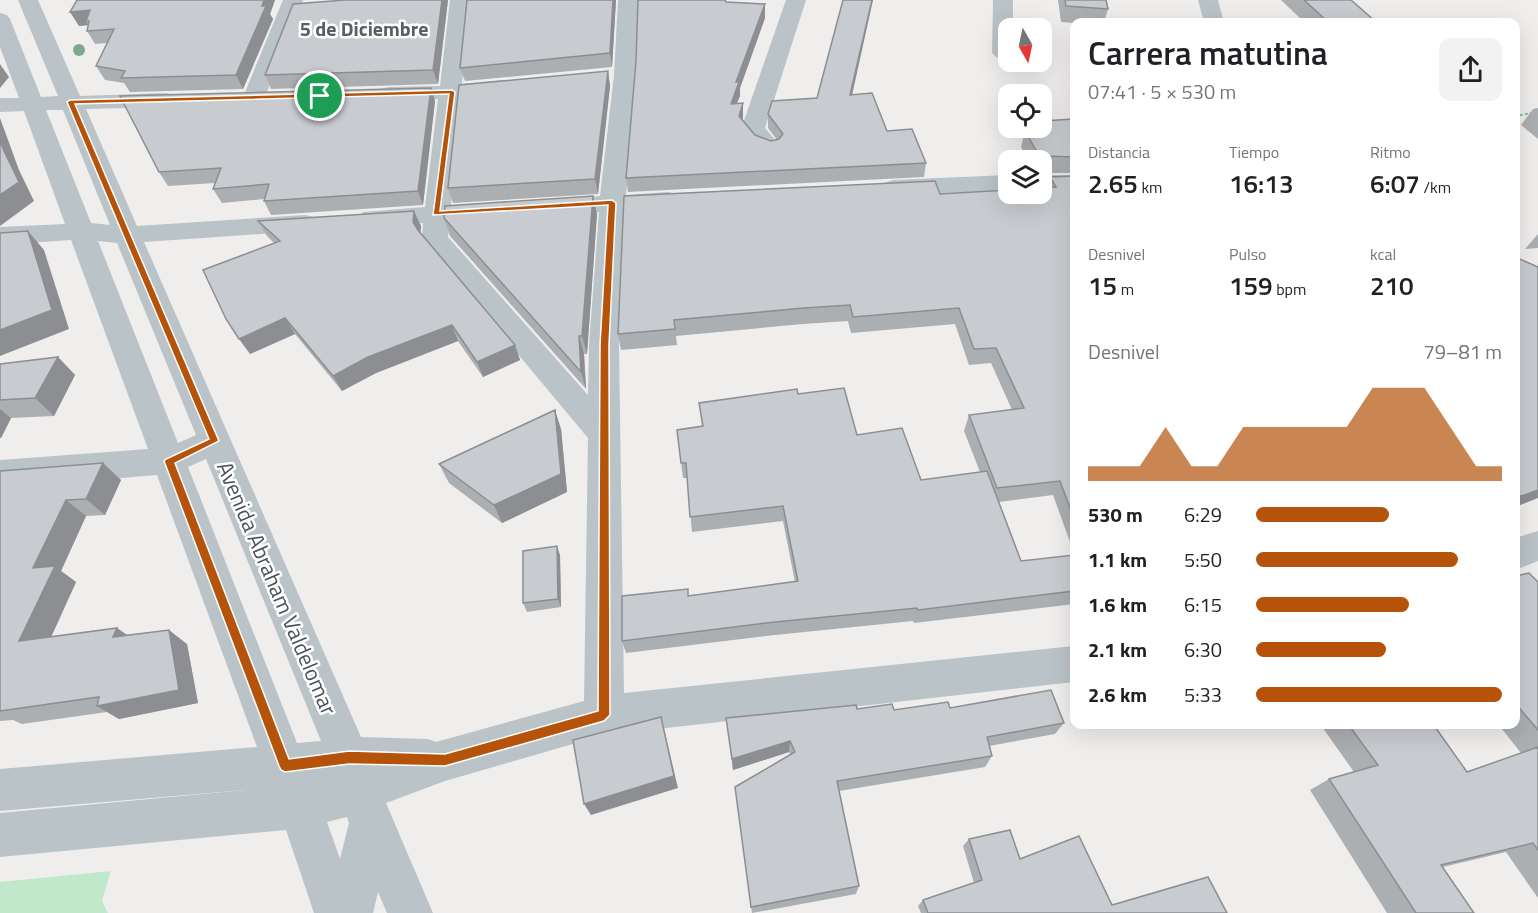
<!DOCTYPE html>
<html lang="es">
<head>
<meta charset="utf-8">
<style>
  body { margin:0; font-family:"Titillium Web",sans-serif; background:#f2f2f2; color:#202124; height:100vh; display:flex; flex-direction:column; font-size:22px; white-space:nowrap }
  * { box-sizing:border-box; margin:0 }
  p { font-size:20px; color:#757577 }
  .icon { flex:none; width:33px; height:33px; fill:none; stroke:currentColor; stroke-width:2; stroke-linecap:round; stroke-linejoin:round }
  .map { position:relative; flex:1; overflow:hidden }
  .side { position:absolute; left:1070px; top:18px; width:450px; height:711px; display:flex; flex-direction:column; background:#fff; border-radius:12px; box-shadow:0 6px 24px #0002 }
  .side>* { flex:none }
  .needle { width:39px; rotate:171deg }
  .controls { position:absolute; left:998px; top:18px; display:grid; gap:12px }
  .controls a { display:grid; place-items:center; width:54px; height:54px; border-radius:12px; background:#fff; box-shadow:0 6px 24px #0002; font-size:30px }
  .pin { position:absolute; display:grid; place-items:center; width:51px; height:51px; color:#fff; margin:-26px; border:3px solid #fff; border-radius:50%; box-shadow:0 2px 6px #0007 }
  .round { display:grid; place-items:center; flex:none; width:63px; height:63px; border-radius:12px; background:#f2f2f2 }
  .headline { display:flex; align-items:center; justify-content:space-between; height:102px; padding:0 18px }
  h1 { font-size:33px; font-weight:600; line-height:45px }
  .stats { display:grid; grid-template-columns:repeat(3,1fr); gap:9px; height:102px; padding:6px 18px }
  .stats div { display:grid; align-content:center }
  .stats b { font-size:26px; font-weight:600 }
  .stats small { font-size:16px; font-weight:400 }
  .stats p { font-size:16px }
  .chart { height:168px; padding:12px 18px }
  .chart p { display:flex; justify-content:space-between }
  .chart svg { width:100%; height:108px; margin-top:6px; fill:#b45309; opacity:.7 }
  ul { padding:0 18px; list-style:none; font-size:20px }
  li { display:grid; grid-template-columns:96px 72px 1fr; align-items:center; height:45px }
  li i { height:15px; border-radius:8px; background:#b45309 }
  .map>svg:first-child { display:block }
  .green { fill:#c0e9cc }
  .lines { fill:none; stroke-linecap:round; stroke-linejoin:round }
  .path { stroke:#7cc399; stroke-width:2; stroke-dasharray:3 2; stroke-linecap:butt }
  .minor { fill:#bac3c8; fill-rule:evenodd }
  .tree { fill:#7ea98e }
  .wall { fill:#acafb2 }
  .shaded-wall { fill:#8c8e91 }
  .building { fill:#c8cbcf; stroke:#8c8e91; stroke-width:1.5 }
  .route { fill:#b45309; stroke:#fff; stroke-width:1.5; fill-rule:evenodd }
  .labels { text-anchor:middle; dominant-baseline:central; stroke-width:5; stroke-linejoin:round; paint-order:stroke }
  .far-neighbourhood-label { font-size:20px; font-weight:bold; fill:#5b5e61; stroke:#fff }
  .street-label { font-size:22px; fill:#485258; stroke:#fff }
</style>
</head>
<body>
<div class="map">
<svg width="1538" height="913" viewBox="0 0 1538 913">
  <rect width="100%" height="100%" fill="#f0eded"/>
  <path class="green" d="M 111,871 L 102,901 L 108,913 L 0,913 L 0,882 Z"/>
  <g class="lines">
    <path class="path" d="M 1515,116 L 1538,112"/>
    <path class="minor" d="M 18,0 L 38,0 L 80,96 L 166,93 L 174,95 L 177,100 L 174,105 L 166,107 L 86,109 L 137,226 L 305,215 L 314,217 L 318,223 L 314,229 L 305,231 L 144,242 L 361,737 L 428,739 L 436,742 L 584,701 L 588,438 L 426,244 L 422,238 L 423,223 L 372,226 L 363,224 L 359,218 L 363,212 L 425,207 L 438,99 L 389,101 L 381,99 L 378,94 L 381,89 L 389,87 L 440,86 L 450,0 L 470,0 L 462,84 L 502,80 L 510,82 L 513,87 L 510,92 L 461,98 L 451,205 L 488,203 L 497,205 L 501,211 L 497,217 L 450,221 L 448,237 L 588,395 L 589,345 L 599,212 L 548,215 L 539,213 L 535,207 L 539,201 L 600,196 L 614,75 L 618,0 L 638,0 L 636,75 L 626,195 L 668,192 L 677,194 L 681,200 L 677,206 L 624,210 L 619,345 L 624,693 L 1074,646 L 1074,682 L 604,735 L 445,781 L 386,803 L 433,913 L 387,913 L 378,892 L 373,913 L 314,913 L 286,830 L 0,857 L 0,813 L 257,789 L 0,811 L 0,769 L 257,747 L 157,475 L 0,488 L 0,460 L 148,449 L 71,240 L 0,245 L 0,227 L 65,224 L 24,111 L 0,112 L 0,98 L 19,98 L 0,47 L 0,13 L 7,15 L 10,19 L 41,97 L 58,96 ZM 46,110 L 63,110 L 110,225 L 91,223 ZM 98,241 L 117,243 L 196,435 L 178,443 ZM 206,459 L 321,741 L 297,743 L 188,467 ZM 347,817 L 349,823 L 340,859 L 327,822 Z
      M 283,0 L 303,0 L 265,97 L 262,102 L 254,104 L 246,102 L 243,97 Z
      M 786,0 L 806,0 L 765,128 L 781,147 L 777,152 C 760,156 751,143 741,129 Z
      M 993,0 L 1013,0 L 1013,28 L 1008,28 L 1008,58 L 996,57 L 992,53 Z
      M 1198,0 L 1218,0 L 1224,22 L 1204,22 Z
      M 1008,175 L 1008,191 L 893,196 L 884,193 L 880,188 L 884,183 L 893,180 Z
      M 1041,175 L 1074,175 L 1074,191 L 1041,191 Z
      M 1538,531 L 1538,561 L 1515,570 L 1515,538 Z"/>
  </g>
  <circle class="tree" cx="79" cy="50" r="6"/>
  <path class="wall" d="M 77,0 L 275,0 L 270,14 L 273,19 L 243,89 L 130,92 L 124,83 L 105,80 L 96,66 L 107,43 L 95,44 L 87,31 L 88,25 L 79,26 Z
    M 448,0 L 438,84 L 271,89 L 265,75 Z
    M 616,0 L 612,67 L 465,81 L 460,68 Z
    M 1058,0 L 1106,0 L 1108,9 L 1104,22 L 1074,23 L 1061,22 Z
    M 1281,0 L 1351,0 L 1376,22 L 1304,22 Z
    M 726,2 L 765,18 L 740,88 L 740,96 L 737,103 L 743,117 L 742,120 L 755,135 L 771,141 L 777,140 L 768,128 L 768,114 L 852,95 L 887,131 L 926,163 L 924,177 L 628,192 L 626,178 L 636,61 Z
    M 608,71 L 610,86 L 598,194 L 453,203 L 448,188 Z
    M 431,88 L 435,101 L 423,205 L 271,215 L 264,201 L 264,199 L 222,203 L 213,189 L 215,183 L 168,186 L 159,172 Z
    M 1538,108 L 1538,139 L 1521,125 L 1533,109 Z
    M 1074,119 L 1074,173 L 1041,173 L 1041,160 L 1028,160 L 1021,147 L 1025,131 L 1030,131 L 1030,128 L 1041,128 Z
    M 1074,176 L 1074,553 L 1053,495 L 999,502 L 1021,561 L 1074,555 L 1074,604 L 914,623 L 913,621 L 775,635 L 626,653 L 622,641 L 689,596 L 795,582 L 783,521 L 692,532 L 687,478 L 683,478 L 677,430 L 702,426 L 699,403 L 798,394 L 921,480 L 980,472 L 964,431 L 969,415 L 1012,410 L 991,363 L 969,365 L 955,324 L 851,333 L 848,321 L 803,324 L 676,336 L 677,345 L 621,350 L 618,334 L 940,194 L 1047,187 L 1050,177 Z
    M 593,196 L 597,214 L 587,354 L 584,354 L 586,389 L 450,236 L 444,218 Z
    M 258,221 L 421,226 L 420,232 L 515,345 L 520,360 L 483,377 L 458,341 L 376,373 L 342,391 L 295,334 L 250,354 L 274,243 L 267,236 Z
    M 1538,234 L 1538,248 L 1525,249 Z
    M 58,357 L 75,375 L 54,416 L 11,418 L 1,438 L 0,438 L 0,364 Z
    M 561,429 L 567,492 L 502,523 L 449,483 L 439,464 Z
    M 103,463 L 121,480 L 105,515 L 86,516 L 61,571 L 76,582 L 51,637 L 117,628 L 127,635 L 187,644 L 198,703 L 119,719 L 107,712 L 22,724 L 13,720 L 0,721 L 0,471 Z
    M 560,555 L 561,607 L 527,612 L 523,603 Z
    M 1515,576 L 1538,582 L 1538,898 L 1506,852 L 1443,867 L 1474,913 L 1387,913 L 1310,790 L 1329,779 L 1354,772 L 1320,724 L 1433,724 L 1467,772 L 1521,753 L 1498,724 L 1515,724 Z
    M 950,708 L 1064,723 L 1055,734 L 989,746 L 992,756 L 985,767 L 839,791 L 859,886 L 856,894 L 752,913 L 735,787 L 790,754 L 789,752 L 733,770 L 726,718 L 857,709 L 894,710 Z
    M 969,839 L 1020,859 L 1112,905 L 1227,913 L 921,913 L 918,906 L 923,900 L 974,883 L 963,846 Z"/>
  <path class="shaded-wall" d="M 264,0 L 275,0 L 270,14 L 273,19 L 243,89 L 236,75 Z
    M 442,0 L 448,0 L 438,84 L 433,70 Z
    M 613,0 L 616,0 L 612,67 L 610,53 Z
    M 872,0 L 873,0 L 849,109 L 850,95 Z
    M 765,4 L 765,18 L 740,88 L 740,96 L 731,117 L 731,104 L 736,82 Z
    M 90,10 L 86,21 L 88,25 L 79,26 L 70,12 Z
    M 0,64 L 9,77 L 0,88 Z
    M 608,71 L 610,86 L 598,194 L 595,179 Z
    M 431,88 L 435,101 L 423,205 L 418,191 Z
    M 743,103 L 743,117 L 739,130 L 739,116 Z
    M 0,118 L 19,170 L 34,201 L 0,226 L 0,195 L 4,151 L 0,141 Z
    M 593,196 L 597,214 L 587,354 L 582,336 Z
    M 414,211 L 421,226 L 420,238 L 413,222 Z
    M 28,231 L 44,250 L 69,329 L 0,356 L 0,330 Z
    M 285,318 L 295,334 L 250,354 L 239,339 Z
    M 452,325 L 458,341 L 376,373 L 342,391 L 333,376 L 368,357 Z
    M 579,336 L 584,354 L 586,389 L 581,372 Z
    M 515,345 L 520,360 L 483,377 L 477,362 Z
    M 58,357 L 75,375 L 54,416 L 35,398 Z
    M 0,409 L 11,418 L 1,438 L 0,437 Z
    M 555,410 L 561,429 L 567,492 L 502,523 L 494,505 Z
    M 103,463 L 121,480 L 105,515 L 86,499 Z
    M 1538,490 L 1538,498 L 1515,507 L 1515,497 Z
    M 66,500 L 86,516 L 61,571 L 76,582 L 43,655 L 19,641 L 33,568 Z
    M 557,546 L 560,555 L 561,607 L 558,599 Z
    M 117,628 L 137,642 L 113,637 Z
    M 169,630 L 187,644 L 198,703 L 119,719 L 97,706 Z
    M 661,717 L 678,788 L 591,815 L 584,804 Z
    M 790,741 L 789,752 L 733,770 L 732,759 Z"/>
  <path class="building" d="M 77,0 L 264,0 L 262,6 L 266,6 L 236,75 L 121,78 L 125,71 L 96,66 L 114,29 L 87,31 L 89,21 L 86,21 L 90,10 L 70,12 Z
    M 345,0 L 442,0 L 433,70 L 265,75 L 293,4 Z
    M 467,0 L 613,0 L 610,53 L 460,68 Z
    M 638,0 L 725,0 L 726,2 L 765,4 L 736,82 L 739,82 L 731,104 L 743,103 L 739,116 L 755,135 L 771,141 L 779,139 L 783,134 L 768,114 L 772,101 L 817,98 L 843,0 L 872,0 L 850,95 L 872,93 L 887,131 L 912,129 L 926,163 L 626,178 L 636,61 Z
    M 1065,0 L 1106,0 L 1108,9 L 1066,6 Z
    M 1304,0 L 1351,0 L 1376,22 L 1328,22 Z
    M 608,71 L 595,179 L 448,188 L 459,85 Z
    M 431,88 L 418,191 L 264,201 L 269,184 L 213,189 L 221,168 L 159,172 L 120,96 Z
    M 1074,119 L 1074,157 L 1046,156 L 1044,164 L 1025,131 L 1037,130 L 1036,128 L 1041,128 L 1041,121 Z
    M 0,141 L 4,151 L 19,182 L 0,195 Z
    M 1074,176 L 1074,519 L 1060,481 L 997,488 L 969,415 L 1024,408 L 996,348 L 974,349 L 959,308 L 853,317 L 850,305 L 804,308 L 674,320 L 675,329 L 618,334 L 624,196 L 935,181 L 940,194 L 1008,190 L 1008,194 L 1041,194 L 1041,188 L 1056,187 L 1050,177 Z
    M 593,196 L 582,336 L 579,336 L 581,372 L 444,218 L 445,206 Z
    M 414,211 L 413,222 L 418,230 L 515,345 L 477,362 L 452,325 L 368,357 L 333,376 L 285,318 L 239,339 L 226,319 L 203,270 L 280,241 L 258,221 Z
    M 28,231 L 52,310 L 0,330 L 0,233 Z
    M 1515,257 L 1538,267 L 1538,490 L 1525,495 L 1515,497 Z
    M 58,357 L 35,398 L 0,400 L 0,364 Z
    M 844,388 L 857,435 L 902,428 L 921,480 L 987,471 L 1021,561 L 1074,555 L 1074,591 L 918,610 L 917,608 L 775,622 L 622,641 L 622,596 L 688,589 L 688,596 L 798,581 L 783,506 L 690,517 L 686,463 L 681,463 L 677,430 L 703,426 L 699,403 L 797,389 L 798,394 Z
    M 555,410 L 561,474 L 494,505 L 439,464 Z
    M 103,463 L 86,499 L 66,500 L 33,568 L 55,566 L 19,641 L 117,628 L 113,637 L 169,630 L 179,690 L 97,706 L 99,697 L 0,711 L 0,471 Z
    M 557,546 L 558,599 L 523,603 L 523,551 Z
    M 1529,573 L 1538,582 L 1538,730 L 1515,703 L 1515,576 Z
    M 1051,690 L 1064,723 L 987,737 L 992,756 L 837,781 L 859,886 L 751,907 L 735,787 L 795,752 L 790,741 L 732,759 L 726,718 L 856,705 L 857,709 L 892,704 L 894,710 L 948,702 L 950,708 Z
    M 661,717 L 674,776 L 584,804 L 573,740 Z
    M 1348,724 L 1433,724 L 1467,772 L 1538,747 L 1538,850 L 1533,843 L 1441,865 L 1474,913 L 1416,913 L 1329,779 L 1378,765 Z
    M 1010,830 L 1020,859 L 1079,836 L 1112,905 L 1208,877 L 1227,913 L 928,913 L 923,900 L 982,880 L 969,839 Z"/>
  <path class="route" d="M 452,90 L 455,92 L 440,211 L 612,200 L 616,203 L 609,345 L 610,715 L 604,721 L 445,766 L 349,764 L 285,772 L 281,770 L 279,766 L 164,461 L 166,459 L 209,439 L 67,102 L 70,100 ZM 449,94 L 433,215 L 608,205 L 600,345 L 598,711 L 445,754 L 349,751 L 289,759 L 175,463 L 219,441 L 75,104 Z"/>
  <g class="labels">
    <g class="far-neighbourhood-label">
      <text x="364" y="28">5 de Diciembre</text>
    </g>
    <g class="street-label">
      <text transform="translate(277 588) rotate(67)">Avenida Abraham Valdelomar</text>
    </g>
  </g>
</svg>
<div class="controls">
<a><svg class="needle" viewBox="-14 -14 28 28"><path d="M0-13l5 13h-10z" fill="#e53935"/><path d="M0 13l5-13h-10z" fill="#757577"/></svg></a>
<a><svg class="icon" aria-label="locate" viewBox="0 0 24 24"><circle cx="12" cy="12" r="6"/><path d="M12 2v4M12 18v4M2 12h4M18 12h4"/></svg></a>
<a><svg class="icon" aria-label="layers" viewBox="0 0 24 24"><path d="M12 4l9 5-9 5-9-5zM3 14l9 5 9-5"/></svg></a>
</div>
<div class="pin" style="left:320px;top:96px;background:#1e9e55"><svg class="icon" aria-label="arrive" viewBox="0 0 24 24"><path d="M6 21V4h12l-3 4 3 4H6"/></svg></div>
<section class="side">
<div class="headline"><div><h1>Carrera matutina</h1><p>07:41 · 5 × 530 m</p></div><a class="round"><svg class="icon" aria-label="share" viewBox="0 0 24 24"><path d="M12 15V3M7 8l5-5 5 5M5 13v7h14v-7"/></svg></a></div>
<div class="stats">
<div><p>Distancia</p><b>2.65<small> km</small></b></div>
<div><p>Tiempo</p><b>16:13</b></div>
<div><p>Ritmo</p><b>6:07<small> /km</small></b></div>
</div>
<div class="stats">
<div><p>Desnivel</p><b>15<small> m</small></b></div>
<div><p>Pulso</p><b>159<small> bpm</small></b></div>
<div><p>kcal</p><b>210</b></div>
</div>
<div class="chart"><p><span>Desnivel</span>79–81 m</p>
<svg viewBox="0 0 160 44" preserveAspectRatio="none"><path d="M0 44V38L10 38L20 38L30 22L40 38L50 38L60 22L70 22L80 22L90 22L100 22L110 6L120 6L130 6L140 22L150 38L160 38V44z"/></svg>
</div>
<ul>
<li><b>530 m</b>6:29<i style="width:54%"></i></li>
<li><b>1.1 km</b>5:50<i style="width:82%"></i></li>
<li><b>1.6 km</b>6:15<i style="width:62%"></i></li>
<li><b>2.1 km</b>6:30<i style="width:53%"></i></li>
<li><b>2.6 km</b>5:33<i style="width:100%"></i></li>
</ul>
</section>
</div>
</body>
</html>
